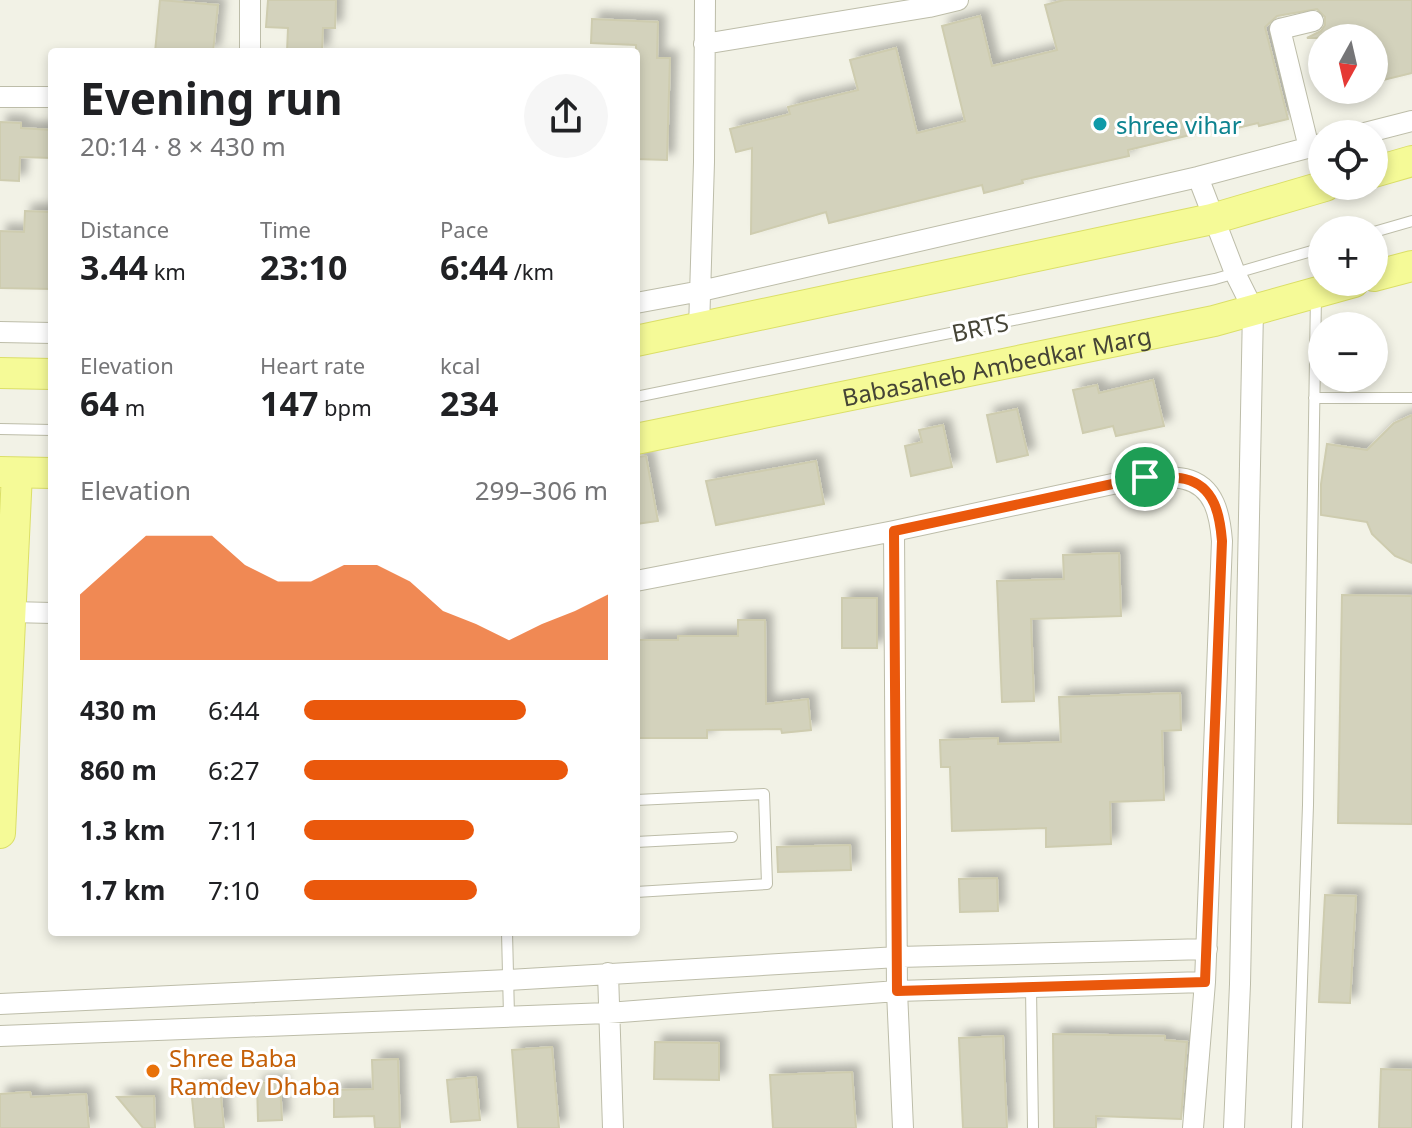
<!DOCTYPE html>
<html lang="en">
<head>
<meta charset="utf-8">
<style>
  body { margin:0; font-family:"Noto Sans",sans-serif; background:#f6f6f6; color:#202124; height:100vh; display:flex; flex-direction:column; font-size:30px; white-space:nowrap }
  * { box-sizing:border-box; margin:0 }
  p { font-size:26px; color:#757577 }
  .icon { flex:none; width:44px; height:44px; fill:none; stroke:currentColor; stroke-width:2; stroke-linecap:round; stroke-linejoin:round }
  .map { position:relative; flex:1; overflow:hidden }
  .drawer { position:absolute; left:48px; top:48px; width:592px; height:888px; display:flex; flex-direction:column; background:#fff; border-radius:8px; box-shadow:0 4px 12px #0003 }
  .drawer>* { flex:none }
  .needle { width:52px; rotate:188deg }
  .fabs { position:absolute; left:1308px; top:24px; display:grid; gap:16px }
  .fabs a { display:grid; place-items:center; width:80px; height:80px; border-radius:50%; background:#fff; box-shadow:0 4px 12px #0003; font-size:40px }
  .pin { position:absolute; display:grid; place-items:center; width:68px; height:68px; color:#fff; margin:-34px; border:4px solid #fff; border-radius:50%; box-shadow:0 2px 8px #0007 }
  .round { display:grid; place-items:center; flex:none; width:84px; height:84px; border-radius:42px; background:#f6f6f6 }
  .summary { display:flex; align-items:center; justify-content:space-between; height:136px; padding:0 32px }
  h1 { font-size:44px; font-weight:700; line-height:60px }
  .metrics { display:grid; grid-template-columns:repeat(3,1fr); gap:12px; height:136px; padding:8px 32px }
  .metrics div { display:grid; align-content:center }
  .metrics b { font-size:34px; font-weight:700 }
  .metrics small { font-size:22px; font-weight:400 }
  .metrics p { font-size:22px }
  .chart { height:224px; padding:16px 32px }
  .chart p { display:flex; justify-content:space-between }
  .chart svg { width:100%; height:144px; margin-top:8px; fill:#ea580c; opacity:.7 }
  ul { padding:0 32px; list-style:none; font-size:26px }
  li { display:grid; grid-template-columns:128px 96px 1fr; align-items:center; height:60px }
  li i { height:20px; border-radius:10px; background:#ea580c }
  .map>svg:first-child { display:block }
  .building { fill:#d3d2bc; stroke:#ceccaf; stroke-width:2; filter:url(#shadow) }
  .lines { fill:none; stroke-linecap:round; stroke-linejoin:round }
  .service-casing { stroke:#bdbda9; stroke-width:12 }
  .minor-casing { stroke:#bdbda9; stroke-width:22 }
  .primary-casing { stroke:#dbdf67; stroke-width:32 }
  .service { stroke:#fff; stroke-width:10 }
  .minor { stroke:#fff; stroke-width:20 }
  .primary { stroke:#f5fa97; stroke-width:30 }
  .route-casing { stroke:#fff; stroke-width:16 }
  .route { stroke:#ea580c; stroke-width:10 }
  .culture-dot { fill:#0f9aa8; stroke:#fff; stroke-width:3 }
  .food-dot { fill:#e8710a; stroke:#fff; stroke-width:3 }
  .labels { text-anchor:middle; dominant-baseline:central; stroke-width:6; stroke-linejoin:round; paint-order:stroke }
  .culture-label { font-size:24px; fill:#0d838f; stroke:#fff; text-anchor:start }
  .street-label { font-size:24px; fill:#454436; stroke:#fff }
  .food-label { font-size:24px; fill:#c56008; stroke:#fff; text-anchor:start }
</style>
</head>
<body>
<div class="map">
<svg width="1412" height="1128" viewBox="0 0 1412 1128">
  <defs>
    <filter id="shadow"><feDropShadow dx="7" dy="-7" stdDeviation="4" flood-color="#0004"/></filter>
  </defs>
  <rect width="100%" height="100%" fill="#f2f2e6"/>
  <path class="building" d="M 160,0 L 218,5 L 213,52 L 155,52 Z
    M 268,0 L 336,0 L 335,28 L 323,28 L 322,52 L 287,52 L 288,28 L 266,27 Z
    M 1064,0 L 1412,0 L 1412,73 L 1379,81 L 1374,60 L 1374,38 L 1307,38 L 1321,31 L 1325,25 L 1325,17 L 1317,9 L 1277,16 L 1265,27 L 1288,119 L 1259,126 L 1258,123 L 1212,134 L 1211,130 L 1128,150 L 1129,156 L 1022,180 L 1023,183 L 984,193 L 982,185 L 829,223 L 826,212 L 751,234 L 752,148 L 736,152 L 730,129 L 790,114 L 788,107 L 858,90 L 850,60 L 896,48 L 917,133 L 965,121 L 942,26 L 980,16 L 992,66 L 1057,50 L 1045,5 Z
    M 592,19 L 658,22 L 657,58 L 670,58 L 667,160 L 636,159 L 636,45 L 591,43 Z
    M 0,122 L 21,123 L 21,128 L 52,130 L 52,158 L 20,157 L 19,181 L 0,180 Z
    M 25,211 L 52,212 L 52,289 L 0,288 L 0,231 L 24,232 Z
    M 1153,380 L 1164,426 L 1116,436 L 1113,426 L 1083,433 L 1073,390 L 1097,385 L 1099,393 Z
    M 1017,409 L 1028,455 L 997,462 L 987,415 Z
    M 1412,415 L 1412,563 L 1395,556 L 1372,534 L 1367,522 L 1321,515 L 1321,484 L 1327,444 L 1367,450 L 1394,423 Z
    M 943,425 L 952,467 L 911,476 L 905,446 L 922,442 L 919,430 Z
    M 646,456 L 658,521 L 636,524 L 636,457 Z
    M 816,461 L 824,504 L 716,525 L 706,481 Z
    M 1119,553 L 1121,616 L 1031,619 L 1034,701 L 1002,702 L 997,581 L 1064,579 L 1063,555 Z
    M 1342,595 L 1412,596 L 1412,824 L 1338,823 Z
    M 842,598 L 877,598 L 877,648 L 842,648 Z
    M 738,620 L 765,620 L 766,704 L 808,699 L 811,730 L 782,733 L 781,729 L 707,730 L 707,738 L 636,738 L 636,640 L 678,640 L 678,636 L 738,636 Z
    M 1180,693 L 1181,730 L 1162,731 L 1164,800 L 1110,802 L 1111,844 L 1046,847 L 1046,828 L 952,831 L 950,767 L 941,767 L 940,740 L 998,738 L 998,744 L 1061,742 L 1059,697 Z
    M 850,845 L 851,870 L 778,872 L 777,847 Z
    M 997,878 L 998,911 L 960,912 L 959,879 Z
    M 1325,895 L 1356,896 L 1350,1003 L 1319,1002 Z
    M 1053,1034 L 1165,1036 L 1165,1040 L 1187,1042 L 1181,1119 L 1096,1116 L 1096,1128 L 1054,1128 Z
    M 1003,1036 L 1007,1128 L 963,1128 L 959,1038 Z
    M 655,1042 L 719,1043 L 719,1080 L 654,1079 Z
    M 552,1047 L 559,1128 L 518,1128 L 512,1050 Z
    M 398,1059 L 400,1128 L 375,1128 L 374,1116 L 334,1117 L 334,1090 L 373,1089 L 372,1060 Z
    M 1381,1069 L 1412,1070 L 1412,1128 L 1379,1128 Z
    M 852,1072 L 856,1128 L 773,1128 L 770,1075 Z
    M 476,1077 L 480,1120 L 451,1122 L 447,1080 Z
    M 280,1082 L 282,1120 L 258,1121 L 257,1083 Z
    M 220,1086 L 224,1128 L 195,1128 L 191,1088 Z
    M 30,1092 L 31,1097 L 86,1094 L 89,1128 L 0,1128 L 0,1094 Z
    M 154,1096 L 155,1128 L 143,1128 L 117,1097 Z"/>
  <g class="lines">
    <g class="service-casing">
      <path id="service" d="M 1374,232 L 1412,221
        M 636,397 L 1215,279 L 1322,248
        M 1314,398 L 1412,398
        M 0,429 L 52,430
        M 636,800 L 764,794 L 767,884 L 636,892
        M 636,842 L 732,837
        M 507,932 L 509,1016
        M 1031,988 L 1033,1128
        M 1297,1128 L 1308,805 L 1316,295"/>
    </g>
    <g class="minor-casing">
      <path id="minor" d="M 704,44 L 929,7 L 958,0
        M 250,52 L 250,0
        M 0,97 L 52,97
        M 1361,134 L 1412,121
        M 1309,148 L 1280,29 L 1313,21
        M 1198,177 L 1235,273 L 1253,309 L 1240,984 L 1234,1128
        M 636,303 L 701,291 L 1198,177 L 1322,144
        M 699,329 L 704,162 L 705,0
        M 0,332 L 52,333
        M 894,531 L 897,991 L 903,1128
        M 636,581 L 894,531 L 1145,477 C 1158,478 1173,476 1185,479 C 1215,486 1220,516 1222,541 L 1205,982 L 1193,1128
        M 11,612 L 52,613
        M 608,973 L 613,1128
        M 0,1004 L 508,980 L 898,957 L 1207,949
        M 0,1036 L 608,1013 L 897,991 L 1205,982"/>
    </g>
    <g class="primary-casing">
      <g id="primary">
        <path d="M 1374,172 L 1412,161"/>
        <path d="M 1374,276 L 1412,266"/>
        <path d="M 636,341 L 1212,219 L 1325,186"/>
        <path d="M 0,373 L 52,374"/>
        <path id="s1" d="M 636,439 L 1214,321 L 1354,282"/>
        <path d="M 0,472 L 52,473"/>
        <path d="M 0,833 L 17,473"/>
      </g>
    </g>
    <use href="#service" class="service"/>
    <use href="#minor" class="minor"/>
    <use href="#primary" class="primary"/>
  </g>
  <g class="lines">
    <g class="route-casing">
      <path id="route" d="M 1145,477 C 1158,478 1173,476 1185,479 C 1215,486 1220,516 1222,541 L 1205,982 L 897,991 L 894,531 Z"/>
    </g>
    <use href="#route" class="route"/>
  </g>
  <circle class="culture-dot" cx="1100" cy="124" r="8"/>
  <circle class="food-dot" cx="153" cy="1071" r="8"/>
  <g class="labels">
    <g class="culture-label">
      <text x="1116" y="124">shree vihar</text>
    </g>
    <g class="street-label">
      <text transform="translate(980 327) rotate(-12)">BRTS</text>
      <text stroke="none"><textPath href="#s1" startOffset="368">Babasaheb Ambedkar Marg</textPath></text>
    </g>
    <g class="food-label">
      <text x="169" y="1057">Shree Baba<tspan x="169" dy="28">Ramdev Dhaba</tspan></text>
    </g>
  </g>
</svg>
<div class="fabs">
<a><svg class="needle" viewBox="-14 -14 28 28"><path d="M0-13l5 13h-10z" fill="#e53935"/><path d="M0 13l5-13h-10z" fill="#757577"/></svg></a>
<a><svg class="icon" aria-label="locate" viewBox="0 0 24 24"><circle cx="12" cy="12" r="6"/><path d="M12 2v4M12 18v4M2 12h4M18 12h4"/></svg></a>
<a>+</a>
<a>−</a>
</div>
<div class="pin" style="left:1145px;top:477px;background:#1e9e55"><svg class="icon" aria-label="arrive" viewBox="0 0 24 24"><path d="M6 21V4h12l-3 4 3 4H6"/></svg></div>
<section class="drawer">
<div class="summary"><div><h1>Evening run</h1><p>20:14 · 8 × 430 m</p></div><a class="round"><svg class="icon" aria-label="share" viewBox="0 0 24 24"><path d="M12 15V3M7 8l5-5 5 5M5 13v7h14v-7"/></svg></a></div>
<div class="metrics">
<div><p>Distance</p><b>3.44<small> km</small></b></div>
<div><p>Time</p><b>23:10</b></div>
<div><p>Pace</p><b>6:44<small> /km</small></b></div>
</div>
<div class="metrics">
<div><p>Elevation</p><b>64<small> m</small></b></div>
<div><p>Heart rate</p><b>147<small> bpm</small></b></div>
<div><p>kcal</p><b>234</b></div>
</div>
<div class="chart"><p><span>Elevation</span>299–306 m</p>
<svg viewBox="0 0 160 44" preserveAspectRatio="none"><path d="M0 44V24L10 15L20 6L30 6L40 6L50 15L60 20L70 20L80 15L90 15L100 20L110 29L120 33L130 38L140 33L150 29L160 24V44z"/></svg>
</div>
<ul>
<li><b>430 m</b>6:44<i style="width:73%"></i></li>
<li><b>860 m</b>6:27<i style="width:87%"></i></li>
<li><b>1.3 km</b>7:11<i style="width:56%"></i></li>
<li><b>1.7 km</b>7:10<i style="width:57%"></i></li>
</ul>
</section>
</div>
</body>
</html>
